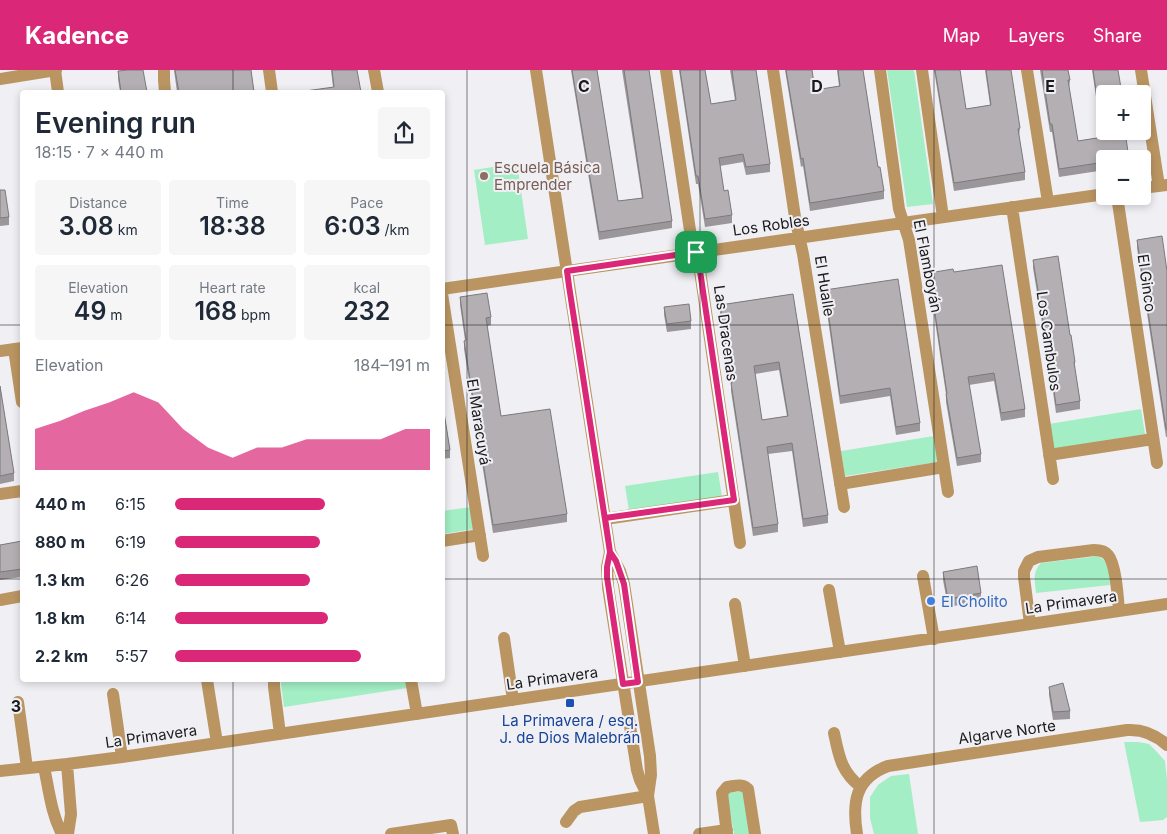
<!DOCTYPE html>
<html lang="en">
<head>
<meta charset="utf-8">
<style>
  body { margin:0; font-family:Inter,sans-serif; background:#f6f6f7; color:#1f2937; height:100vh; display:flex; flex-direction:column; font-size:19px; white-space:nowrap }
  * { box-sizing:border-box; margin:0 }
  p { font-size:16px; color:#747a83 }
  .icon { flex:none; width:28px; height:28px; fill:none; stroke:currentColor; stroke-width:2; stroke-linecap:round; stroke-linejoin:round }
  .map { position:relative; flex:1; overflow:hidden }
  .sheet { position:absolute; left:20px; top:20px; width:425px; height:592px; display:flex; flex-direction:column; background:#fff; border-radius:5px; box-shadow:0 2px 8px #0003 }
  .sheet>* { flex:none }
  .buttons { position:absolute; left:1096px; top:15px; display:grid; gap:10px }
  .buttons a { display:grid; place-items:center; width:55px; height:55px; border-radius:5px; background:#fff; box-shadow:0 2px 8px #0003; font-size:25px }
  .pin { position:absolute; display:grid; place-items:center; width:42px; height:42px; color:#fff; margin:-21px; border-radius:10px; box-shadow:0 2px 8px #0006 }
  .round { display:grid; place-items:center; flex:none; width:52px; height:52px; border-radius:5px; background:#f6f6f7 }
  .headline { display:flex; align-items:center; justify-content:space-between; height:85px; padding:0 15px }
  h1 { font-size:28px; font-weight:600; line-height:38px }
  .metrics { display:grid; grid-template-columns:repeat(3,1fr); gap:8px; height:85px; padding:5px 15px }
  .metrics div { display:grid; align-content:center; border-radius:5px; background:#f6f6f7; text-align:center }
  .metrics b { font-size:25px; font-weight:600 }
  .metrics small { font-size:14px; font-weight:400 }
  .metrics p { font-size:14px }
  .chart { height:140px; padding:10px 15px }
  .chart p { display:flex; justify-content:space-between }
  .chart svg { width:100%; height:90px; margin-top:5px; fill:#db2777; opacity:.7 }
  ul { padding:0 15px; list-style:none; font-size:16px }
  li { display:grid; grid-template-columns:80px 60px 1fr; align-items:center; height:38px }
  li i { height:12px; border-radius:6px; background:#db2777 }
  header { display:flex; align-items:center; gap:30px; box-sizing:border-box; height:70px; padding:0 25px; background:#db2777; color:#fff }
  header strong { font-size:24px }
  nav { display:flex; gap:28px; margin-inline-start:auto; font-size:18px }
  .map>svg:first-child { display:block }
  .green { fill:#a3eec4 }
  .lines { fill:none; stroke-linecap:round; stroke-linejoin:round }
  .minor { stroke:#ba9562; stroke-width:12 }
  .tertiary { stroke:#ba9562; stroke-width:12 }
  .wall { fill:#9a969a; fill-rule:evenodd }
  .building { fill:#b3afb3; stroke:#7d7a7d; fill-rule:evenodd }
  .route-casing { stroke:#fff; stroke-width:10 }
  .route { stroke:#db2777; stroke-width:6 }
  .grid { fill:none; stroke:#1b1b1d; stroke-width:1; stroke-opacity:0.55 }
  .education-dot { fill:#8d6e63; stroke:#efeff4; stroke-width:2 }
  .shop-dot { fill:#3f7fe0; stroke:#efeff4; stroke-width:2 }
  .transit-dot { fill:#1a4fb4; stroke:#efeff4; stroke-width:2 }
  .labels { text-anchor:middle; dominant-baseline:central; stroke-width:4; stroke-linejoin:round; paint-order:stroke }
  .education-label { font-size:15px; fill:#785e54; stroke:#efeff4; text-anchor:start }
  .street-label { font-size:15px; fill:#1b1b1d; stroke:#efeff4 }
  .shop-label { font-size:15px; fill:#366cbe; stroke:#efeff4; text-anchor:start }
  .transit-label { font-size:15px; fill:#164399; stroke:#efeff4 }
  .grid-label { font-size:16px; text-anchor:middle; font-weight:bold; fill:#1b1b1d; stroke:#efeff4; stroke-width:4; stroke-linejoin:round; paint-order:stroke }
</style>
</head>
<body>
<header>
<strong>Kadence</strong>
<nav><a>Map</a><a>Layers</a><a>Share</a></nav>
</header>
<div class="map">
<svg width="1167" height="764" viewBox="0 0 1167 764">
  <rect width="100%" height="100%" fill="#efeff4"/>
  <path class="green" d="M 887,0 L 914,0 L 933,134 L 907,137 Z
    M 517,93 L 528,169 L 485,175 L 474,100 Z
    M 1141,339 L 1145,364 L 1053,379 L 1049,354 Z
    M 934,366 L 938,392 L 845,406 L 841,381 Z
    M 718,402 L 722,427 L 629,441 L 625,416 Z
    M 471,437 L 474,459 L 443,464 L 442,441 Z
    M 1099,486 C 1110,494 1109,502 1110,515 L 1036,523 C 1035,511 1032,502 1041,493 Z
    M 282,610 L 406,610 L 407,618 L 284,637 L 281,614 Z
    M 1124,672 L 1138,672 L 1149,674 L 1157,682 L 1165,691 L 1167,710 L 1167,747 L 1163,750 L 1140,752 Z
    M 909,704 L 918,764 L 874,764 L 870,748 L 870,727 L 878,715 L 891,706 Z
    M 744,721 L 751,764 L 734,764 L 727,723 Z"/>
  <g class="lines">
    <path class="minor" d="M 55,0 L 58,22
      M 164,0 L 164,10 L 165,22
      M 269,0 L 272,22
      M 374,0 L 378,22
      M 666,0 L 691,167 L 700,201 L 740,473
      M 773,0 L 795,147 L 803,184 L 844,437
      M 880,0 L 899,139 L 909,170 L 948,422
      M 922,0 L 943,147
      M 1027,0 L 1048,132
      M 1141,0 L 1159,116
      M 1142,118 L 1167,115
      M 1117,126 L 1157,393
      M 1012,137 L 1053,409
      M 442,219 L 1105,124
      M 442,224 L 483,486
      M 14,279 L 22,332
      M 0,281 L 22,278
      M 1049,385 L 1153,369
      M 840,414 L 944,397
      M 0,424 L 22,421
      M 605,449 L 734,430
      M 442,471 L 480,465
      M 923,506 L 934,569
      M 829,520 L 840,582
      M 0,530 L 22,526
      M 735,534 L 745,596
      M 1030,554 L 1024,507 L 1024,501 L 1029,491 L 1038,487 L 1094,480 C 1099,480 1105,481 1108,485 C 1116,494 1118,529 1119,541
      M 504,568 L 513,630
      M 207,610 L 217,673
      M 274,610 L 274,617 L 280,664
      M 411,610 L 417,644
      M 113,624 L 122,687
      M 18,632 L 27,698
      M 834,663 C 839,686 841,702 861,717
      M 67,694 L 71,744 L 68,764
      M 44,697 C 49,720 51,743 62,764
      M 0,701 L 67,694 L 122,687 L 1167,534
      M 566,752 L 574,741 L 580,737 L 648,726
      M 391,764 L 451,755 L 453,764
      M 699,764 L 727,760
      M 727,764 L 722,723 L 727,717 C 735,716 742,713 748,719 L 755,764
      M 857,764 C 852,733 855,708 888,696 L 1127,660 C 1143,659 1155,664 1167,675"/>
    <path class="tertiary" d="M 536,0 L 610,482 L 620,501 L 624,514 L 650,686 L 651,705 L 648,726 L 654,764
      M 0,9 L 56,0
      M 610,482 L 607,497 L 608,517 L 637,700 L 640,710 L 648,726"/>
  </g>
  <path class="wall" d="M 174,0 L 251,0 L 254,22 L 177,22 Z
    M 331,0 L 357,0 L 333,17 Z
    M 571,0 L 597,0 L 618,131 L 642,128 L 622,0 L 649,0 L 672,151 L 672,158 L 599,170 Z
    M 679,0 L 705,0 L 711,34 L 735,30 L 730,0 L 756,0 L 770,94 L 770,102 L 746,105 L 743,92 L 720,96 L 724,121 L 732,145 L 732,153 L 705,157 L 698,114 L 696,114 Z
    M 785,0 L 812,0 L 815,20 L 839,16 L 837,0 L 863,0 L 878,97 L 884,121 L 884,129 L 810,141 L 803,96 L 801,97 Z
    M 934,0 L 960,0 L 966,39 L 990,35 L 985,0 L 1011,0 L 1020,58 L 1019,66 L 1025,102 L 1025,110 L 954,121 Z
    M 1040,0 L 1068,0 L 1070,10 L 1069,18 L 1078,71 L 1102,67 L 1092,0 L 1118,0 L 1105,24 L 1105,100 L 1059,107 L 1052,62 L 1050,62 Z
    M 118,1 L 147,22 L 120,22 L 118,9 Z
    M 0,120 L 9,147 L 9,155 L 0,156 Z
    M 1137,170 L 1167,201 L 1167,367 L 1166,367 L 1137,178 Z
    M 1033,190 L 1070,265 L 1075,292 L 1075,300 L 1080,331 L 1080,339 L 1056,343 L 1045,265 L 1044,265 L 1033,198 Z
    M 954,202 L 1025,339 L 1025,347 L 1001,351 L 994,311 L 969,315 L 981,384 L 981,392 L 957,396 L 946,332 L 946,324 L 929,211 L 929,203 Z
    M 825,220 L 920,353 L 920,361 L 896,365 L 890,326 L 840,334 L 825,228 Z
    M 793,224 L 828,445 L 828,453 L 803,457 L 792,381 L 768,384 L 778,454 L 778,462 L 753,466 L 731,321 L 731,314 L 720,243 L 720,235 ZM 779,300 L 787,346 L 762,350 L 755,304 Z
    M 460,227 L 491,247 L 491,255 L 487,256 L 501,346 L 567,444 L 567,452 L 493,463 L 464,279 L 464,271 L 465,270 L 460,235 Z
    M 664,237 L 691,251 L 691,259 L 667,262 L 664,245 Z
    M 0,316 L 14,403 L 14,411 L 0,414 Z
    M 442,330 L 450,380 L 450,388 L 442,389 Z
    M 22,471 L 22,507 L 0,510 L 0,475 Z
    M 943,502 L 981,523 L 981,531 L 948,537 L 943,510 Z
    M 1049,617 L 1070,641 L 1070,649 L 1053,650 L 1049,625 Z"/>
  <path class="building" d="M 128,0 L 143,0 L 147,22 L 121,22 L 118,1 Z
    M 175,0 L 251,0 L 254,22 L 179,22 Z
    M 332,0 L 357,0 L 361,22 L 298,22 L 334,17 Z
    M 572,0 L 597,0 L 618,131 L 643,128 L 624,0 L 649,0 L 672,151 L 599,162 Z
    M 680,0 L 705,0 L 711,34 L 736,30 L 732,0 L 756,0 L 770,94 L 746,97 L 743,84 L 719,88 L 724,121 L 728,120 L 732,145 L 705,149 L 698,106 L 696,106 Z
    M 786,0 L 812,0 L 815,20 L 840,16 L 838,0 L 863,0 L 878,97 L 880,97 L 884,121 L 810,133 L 803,88 L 801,89 Z
    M 935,0 L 960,0 L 966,39 L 991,35 L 986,0 L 1011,0 L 1020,58 L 1018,59 L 1025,102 L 954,113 Z
    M 1042,0 L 1068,0 L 1070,10 L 1068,10 L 1078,71 L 1103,67 L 1093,0 L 1118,0 L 1122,24 L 1105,24 L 1105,61 L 1125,61 L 1129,89 L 1105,89 L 1105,92 L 1059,99 L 1052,54 L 1050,54 Z
    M 0,120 L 5,120 L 9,147 L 0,148 Z
    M 1162,166 L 1167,201 L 1167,359 L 1166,359 L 1137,170 Z
    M 1058,186 L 1070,265 L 1071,265 L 1075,292 L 1074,292 L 1080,331 L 1056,335 L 1045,257 L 1044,257 L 1033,190 Z
    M 1002,195 L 1025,339 L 1001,343 L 994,303 L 968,307 L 981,384 L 957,388 L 946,324 L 947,324 L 929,203 L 953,199 L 954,202 Z
    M 898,209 L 920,353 L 896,357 L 890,318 L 840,326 L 825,220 Z
    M 487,223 L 491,247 L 486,248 L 501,346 L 550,339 L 567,444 L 493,455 L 464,271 L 466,270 L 460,227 Z
    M 793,224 L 828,445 L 803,449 L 792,373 L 767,377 L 778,454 L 753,458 L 731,313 L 732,313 L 720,235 ZM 779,292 L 788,346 L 762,350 L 754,296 Z
    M 689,234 L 691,251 L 667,254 L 664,237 Z
    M 0,316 L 14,403 L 0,406 Z
    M 442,330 L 450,380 L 442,381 Z
    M 22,471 L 22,499 L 0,502 L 0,475 Z
    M 977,496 L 981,523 L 948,529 L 943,502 Z
    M 1063,613 L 1070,641 L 1053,642 L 1049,617 Z"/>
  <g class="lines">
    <g class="route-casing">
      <path id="route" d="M 696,182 L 567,201 L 569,216 L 610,482 L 607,497 L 607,507 L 623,614 L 638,612 L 624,514 L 616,491 L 610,482 L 605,448 L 734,430 L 700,201 L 696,182"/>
    </g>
    <use href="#route" class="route"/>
  </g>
  <path class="grid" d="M 233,0 L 233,22M 467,0 L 467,764M 700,0 L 700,764M 934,0 L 934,764M 0,255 L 22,255M 442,255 L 1167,255M 0,509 L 22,509M 442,509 L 1167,509M 233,610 L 233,764"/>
  <circle class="education-dot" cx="484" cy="106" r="5"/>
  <circle class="shop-dot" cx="931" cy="531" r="5"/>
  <rect class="transit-dot" x="565" y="628" width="10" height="10" rx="2.5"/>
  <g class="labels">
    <g class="education-label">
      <text x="494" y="97">Escuela Básica<tspan x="494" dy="17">Emprender</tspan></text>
    </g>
    <g class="street-label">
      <text transform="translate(771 155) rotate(-8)">Los Robles</text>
      <text transform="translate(928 196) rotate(79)">El Flamboyán</text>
      <text transform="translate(1147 213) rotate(82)">El Ginco</text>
      <text transform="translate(825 216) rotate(81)">El Hualle</text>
      <text transform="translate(726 263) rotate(82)">Las Dracenas</text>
      <text transform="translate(1049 271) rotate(82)">Los Cambulos</text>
      <text transform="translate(479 352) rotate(81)">El Maracuyá</text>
      <text transform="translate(1071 532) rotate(-8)">La Primavera</text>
      <text transform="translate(552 608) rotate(-8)">La Primavera</text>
      <text transform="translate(1007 662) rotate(-8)">Algarve Norte</text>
      <text transform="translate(151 666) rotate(-8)">La Primavera</text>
    </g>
    <g class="shop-label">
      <text x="941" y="531">El Cholito</text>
    </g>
    <g class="transit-label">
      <text x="570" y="650">La Primavera / esq.<tspan x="570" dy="17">J. de Dios Malebrán</tspan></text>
    </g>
  </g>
  <g class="grid-label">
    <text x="584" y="22">C</text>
    <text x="817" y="22">D</text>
    <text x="1050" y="22">E</text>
    <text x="16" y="642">3</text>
  </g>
</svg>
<div class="buttons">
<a>+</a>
<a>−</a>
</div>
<div class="pin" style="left:696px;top:182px;background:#1e9e55"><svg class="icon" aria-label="arrive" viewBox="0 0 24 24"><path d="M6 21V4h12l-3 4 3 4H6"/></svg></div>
<section class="sheet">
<div class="headline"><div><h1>Evening run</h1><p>18:15 · 7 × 440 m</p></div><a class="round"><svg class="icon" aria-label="share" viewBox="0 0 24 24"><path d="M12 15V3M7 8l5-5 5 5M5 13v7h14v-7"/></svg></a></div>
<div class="metrics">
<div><p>Distance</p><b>3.08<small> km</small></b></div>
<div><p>Time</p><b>18:38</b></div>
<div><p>Pace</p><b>6:03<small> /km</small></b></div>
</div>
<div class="metrics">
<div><p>Elevation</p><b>49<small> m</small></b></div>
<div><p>Heart rate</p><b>168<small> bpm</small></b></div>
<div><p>kcal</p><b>232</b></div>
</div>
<div class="chart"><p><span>Elevation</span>184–191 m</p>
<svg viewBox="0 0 160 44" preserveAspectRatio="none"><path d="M0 44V24L10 20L20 15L30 11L40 6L50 11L60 24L70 33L80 38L90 33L100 33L110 29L120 29L130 29L140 29L150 24L160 24V44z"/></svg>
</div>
<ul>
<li><b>440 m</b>6:15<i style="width:59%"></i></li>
<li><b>880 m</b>6:19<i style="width:57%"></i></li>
<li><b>1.3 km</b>6:26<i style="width:53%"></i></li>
<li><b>1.8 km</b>6:14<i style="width:60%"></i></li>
<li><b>2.2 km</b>5:57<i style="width:73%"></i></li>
</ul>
</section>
</div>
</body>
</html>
